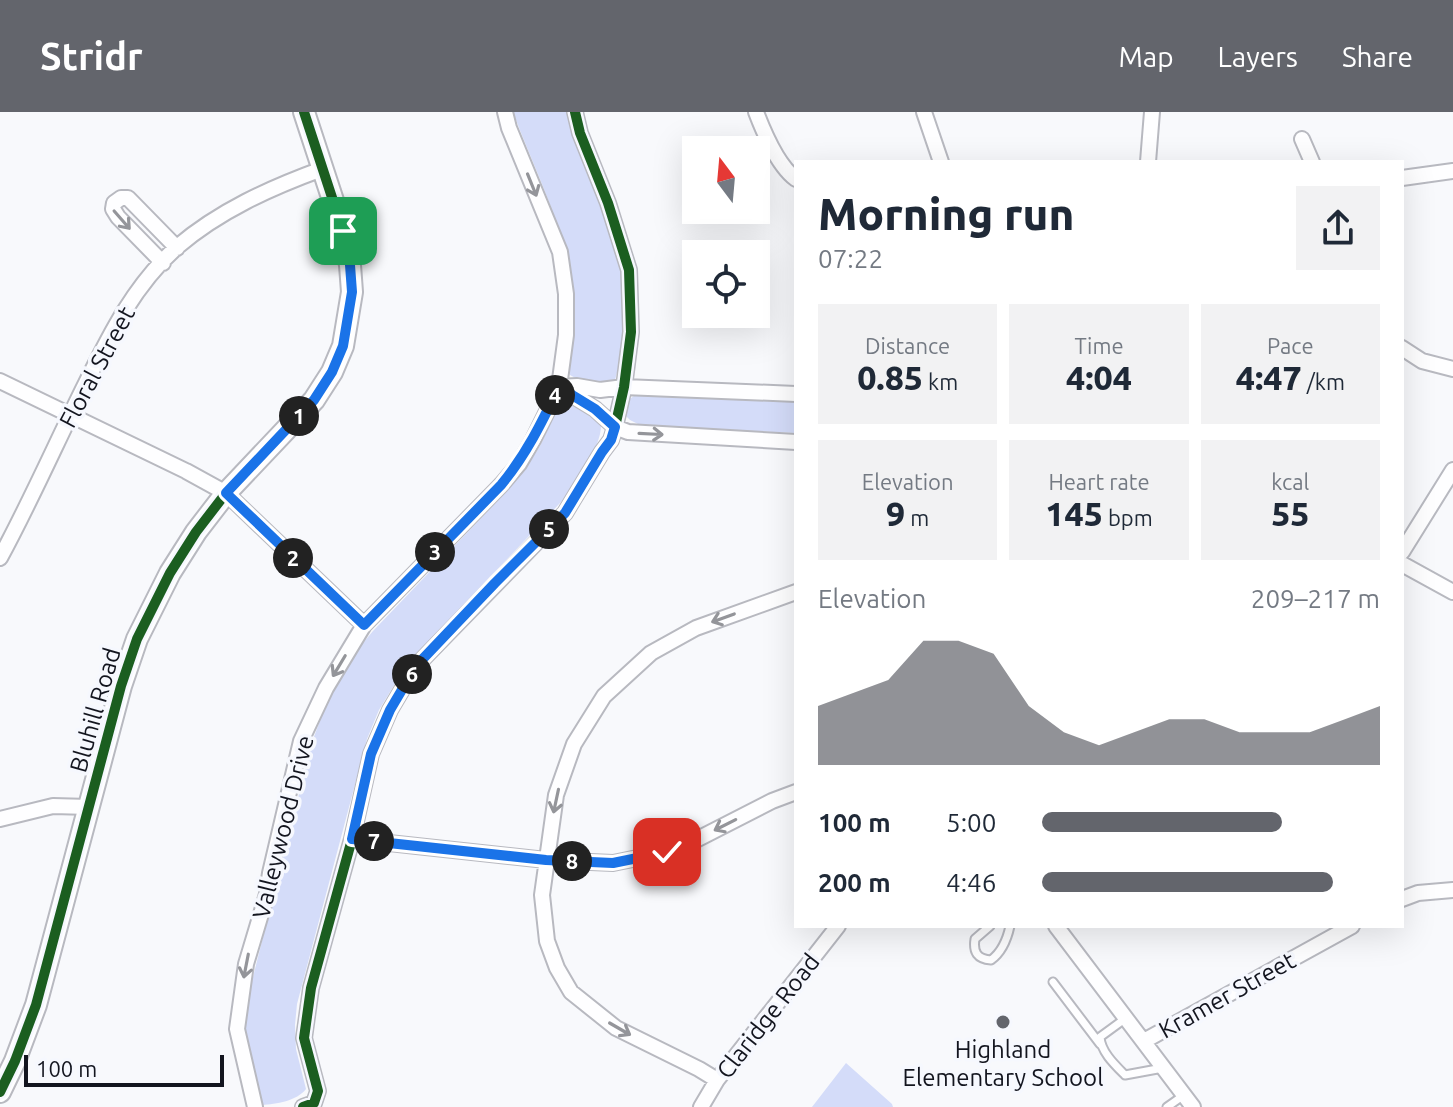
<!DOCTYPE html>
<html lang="en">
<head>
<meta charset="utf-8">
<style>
  body { margin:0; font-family:Ubuntu,sans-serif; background:#f2f2f3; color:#1f2937; height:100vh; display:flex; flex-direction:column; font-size:30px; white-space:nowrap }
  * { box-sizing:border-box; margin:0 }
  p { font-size:26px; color:#747a83 }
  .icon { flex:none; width:44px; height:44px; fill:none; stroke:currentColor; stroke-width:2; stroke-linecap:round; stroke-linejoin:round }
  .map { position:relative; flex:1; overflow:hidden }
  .side { position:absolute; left:794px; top:48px; width:610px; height:768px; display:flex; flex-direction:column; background:#fff; border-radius:0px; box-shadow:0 8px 32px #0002 }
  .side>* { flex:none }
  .needle { width:52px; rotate:344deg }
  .controls { position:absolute; left:682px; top:24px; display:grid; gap:16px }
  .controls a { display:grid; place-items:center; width:88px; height:88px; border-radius:0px; background:#fff; box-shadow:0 8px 32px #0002; font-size:40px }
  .scale { position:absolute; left:24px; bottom:20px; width:200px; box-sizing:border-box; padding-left:8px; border:4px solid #13151f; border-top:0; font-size:22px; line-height:28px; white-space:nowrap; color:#13151f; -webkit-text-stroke:6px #f6f8fe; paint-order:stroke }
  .pin { position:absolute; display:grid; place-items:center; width:68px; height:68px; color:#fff; margin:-34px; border-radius:16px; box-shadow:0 4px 12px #0006 }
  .km { position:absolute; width:40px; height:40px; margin:-20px; border-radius:50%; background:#222; color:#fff; font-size:22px; line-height:40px; text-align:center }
  .round { display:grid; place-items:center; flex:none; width:84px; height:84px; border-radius:0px; background:#f2f2f3 }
  .summary { display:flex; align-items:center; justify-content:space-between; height:136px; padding:0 24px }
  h1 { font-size:44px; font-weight:800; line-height:60px }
  .figures { display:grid; grid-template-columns:repeat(3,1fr); gap:12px; height:136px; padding:8px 24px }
  .figures div { display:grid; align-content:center; border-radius:0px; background:#f2f2f3; text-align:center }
  .figures b { font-size:34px; font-weight:800 }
  .figures small { font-size:22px; font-weight:400 }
  .figures p { font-size:22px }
  .chart { height:224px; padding:16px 24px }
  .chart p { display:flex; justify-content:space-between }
  .chart svg { width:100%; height:144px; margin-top:8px; fill:#63656c; opacity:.7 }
  ul { padding:0 24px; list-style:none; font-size:26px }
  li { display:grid; grid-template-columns:128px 96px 1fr; align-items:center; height:60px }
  li i { height:20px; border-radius:10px; background:#63656c }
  header { display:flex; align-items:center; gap:48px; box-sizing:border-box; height:112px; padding:0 40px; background:#63656c; color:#fff }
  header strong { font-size:38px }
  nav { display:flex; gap:44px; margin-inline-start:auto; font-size:28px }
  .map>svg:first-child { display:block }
  .green { fill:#d4dcf9 }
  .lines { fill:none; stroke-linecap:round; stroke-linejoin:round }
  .lane-casing { stroke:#b8b9c0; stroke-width:11 }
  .street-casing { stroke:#b8b9c0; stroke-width:18 }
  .secondary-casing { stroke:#b8b9c0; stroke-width:24 }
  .lane { stroke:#fefeff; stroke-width:7 }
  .street { stroke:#fefeff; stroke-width:14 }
  .secondary { stroke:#fefeff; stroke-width:20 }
  .cycleway-casing { stroke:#f6f8fe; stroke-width:15 }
  .cycleway { stroke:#1b5e20; stroke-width:10 }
  .oneway { stroke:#94959a }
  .route-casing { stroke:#fff; stroke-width:16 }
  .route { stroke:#1a73e8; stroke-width:10 }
  .poi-dot { fill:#63656c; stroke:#f6f8fe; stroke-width:3 }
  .labels { text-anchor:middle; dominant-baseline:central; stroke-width:7; stroke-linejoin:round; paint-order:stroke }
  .street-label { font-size:24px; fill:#13151f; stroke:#f6f8fe }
  .poi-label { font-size:24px; fill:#13151f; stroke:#f6f8fe }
</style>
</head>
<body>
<header>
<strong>Stridr</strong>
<nav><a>Map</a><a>Layers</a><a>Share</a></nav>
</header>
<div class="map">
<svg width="1453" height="995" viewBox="0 0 1453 995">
  <rect width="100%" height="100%" fill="#f8f9fc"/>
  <path class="green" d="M 513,0 L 568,0 L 603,92 L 621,147 L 624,193 L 623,238 L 615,268 C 600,272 583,271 570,263 L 569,258 C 576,225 576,180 567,147 C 555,96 531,49 513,0 Z
    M 642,282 L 796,289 L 796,321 L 642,314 L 630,308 L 624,302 L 628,288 L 634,284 Z
    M 561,293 L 575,294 L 601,312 C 602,336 575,371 561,390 L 414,546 L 396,570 L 379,598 L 367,627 L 297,892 L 295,913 L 296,937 L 306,977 C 297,989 276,992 262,993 L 247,933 L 245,911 L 252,869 L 312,630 L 324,598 L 352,544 L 373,519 L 509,377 C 520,363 531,349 540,334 C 547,321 551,304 561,293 Z
    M 846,951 L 892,992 L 893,995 L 812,995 Z"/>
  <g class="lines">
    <g class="lane-casing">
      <path id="lane" d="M 990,814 L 975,827 C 973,840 977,847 991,848 C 1002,840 1007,828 1010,814
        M 1053,870 L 1100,932
        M 1126,906 L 1100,925 C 1101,940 1115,953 1125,963 L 1163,956
        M 1167,995 L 1184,983"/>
    </g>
    <g class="street-casing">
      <path id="street" d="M 756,0 C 764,21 778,54 796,67
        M 924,0 L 941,50
        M 1302,27 L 1312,50
        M 1148,50 L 1152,0
        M 1402,66 L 1453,59
        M 163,151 L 118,105 L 113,97 L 114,91 L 121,86 L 128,86 L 177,136
        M 1402,236 L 1422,249 L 1453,257
        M 0,269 L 186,359 L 226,381 L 364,513
        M 559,275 L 595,297 L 615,315 L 628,320 L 796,330
        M 559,275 L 577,274 L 600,278 L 624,275 L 796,282
        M 1402,440 L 1453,358
        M 0,446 C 31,389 57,329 86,271 C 110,222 135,172 177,135 C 219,99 270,76 322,57
        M 1402,452 L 1453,480
        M 0,707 L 53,694 L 89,695
        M 352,727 L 546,748 L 613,751 L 667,740 L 686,733 L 772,689 L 796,680
        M 1402,787 L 1418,781 L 1453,778
        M 1056,814 L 1193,995
        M 1144,929 L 1352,814
        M 717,968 L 699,957 L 616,916 L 571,880 L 557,856 L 547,829 L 542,783 L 556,683 L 574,632 L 604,584 L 651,541 L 696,516 L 796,480
        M 255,995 L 237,917 L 246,852 L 267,782 L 270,761 L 301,629 L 326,576 L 364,513 L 501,373 L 519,352 L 533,328 L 559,275 L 566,223 L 566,182 L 560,140 L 509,16 L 505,0
        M 303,995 L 314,991 L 318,979 L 304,926 L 311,876 L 352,727 L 371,642 L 390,598 L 416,554 L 565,401 L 602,340 L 611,328 L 615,315 L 624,275 L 631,220 L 629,158 L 608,91 L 580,21 L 575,0
        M 701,995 L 717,968 L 838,814"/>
    </g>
    <g class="secondary-casing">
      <path id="secondary" d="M 0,980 L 15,949 L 36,893 L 121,574 L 137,527 L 170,461 L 196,420 L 226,381 L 314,288 L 332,260 L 343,234 L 352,180 L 350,153 L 343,119 L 304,0"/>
    </g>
    <use href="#lane" class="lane"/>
    <use href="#street" class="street"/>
    <use href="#secondary" class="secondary"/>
    <g class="cycleway-casing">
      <path id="cycleway" d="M 0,980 L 15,949 L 36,893 L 121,574 L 137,527 L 170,461 L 196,420 L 226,381 L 314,288 L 332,260 L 343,234 L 352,180 L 350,153 L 343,119 L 304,0
        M 303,995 L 314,991 L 318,979 L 304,926 L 311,876 L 352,727 L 371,642 L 390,598 L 416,554 L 565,401 L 602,340 L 611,328 L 615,315 L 624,275 L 631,220 L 629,158 L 608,91 L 580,21 L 575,0"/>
    </g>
    <use href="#cycleway" class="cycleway"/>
  </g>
  <defs><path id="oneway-shaft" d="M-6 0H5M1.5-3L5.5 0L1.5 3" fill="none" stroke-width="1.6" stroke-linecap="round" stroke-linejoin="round" transform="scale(2)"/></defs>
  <g class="oneway">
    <use href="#oneway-shaft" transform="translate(532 73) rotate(68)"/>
    <use href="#oneway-shaft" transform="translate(122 108) rotate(49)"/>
    <use href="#oneway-shaft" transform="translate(651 322) rotate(3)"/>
    <use href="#oneway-shaft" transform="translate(723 506) rotate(160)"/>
    <use href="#oneway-shaft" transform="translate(339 554) rotate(121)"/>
    <use href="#oneway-shaft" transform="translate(556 689) rotate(102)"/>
    <use href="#oneway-shaft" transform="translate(725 713) rotate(153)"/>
    <use href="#oneway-shaft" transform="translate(246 854) rotate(101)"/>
    <use href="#oneway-shaft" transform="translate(620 917) rotate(30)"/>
  </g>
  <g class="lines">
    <g class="route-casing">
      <path id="route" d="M 343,119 L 350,153 L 352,180 L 343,234 L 332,260 L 314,288 L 226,381 L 364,513 L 501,373 C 526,343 542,310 559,275 L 595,297 L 615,315 L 611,328 L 602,340 L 565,401 L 495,471 L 416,554 L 390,598 L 371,642 L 352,727 L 546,748 L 613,751 L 667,740"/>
    </g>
    <use href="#route" class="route"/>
  </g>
  <circle class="poi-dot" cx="1003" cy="910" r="8"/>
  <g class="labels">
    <g class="street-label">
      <text transform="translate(97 255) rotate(-62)">Floral Street</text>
      <text transform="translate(95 598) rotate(-74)">Bluhill Road</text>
      <text transform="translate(283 715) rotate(-76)">Valleywood Drive</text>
      <text transform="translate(1227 883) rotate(-29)">Kramer Street</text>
      <text transform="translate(768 904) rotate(-52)">Claridge Road</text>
    </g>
    <g class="poi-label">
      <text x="1003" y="937">Highland<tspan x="1003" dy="28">Elementary School</tspan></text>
    </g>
  </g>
</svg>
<div class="controls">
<a><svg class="needle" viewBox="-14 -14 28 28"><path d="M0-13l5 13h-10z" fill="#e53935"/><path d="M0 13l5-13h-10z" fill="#747a83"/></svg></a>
<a><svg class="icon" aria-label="locate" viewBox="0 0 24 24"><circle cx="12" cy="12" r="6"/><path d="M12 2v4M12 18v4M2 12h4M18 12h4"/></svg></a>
</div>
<div class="scale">100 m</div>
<div class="pin" style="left:343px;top:119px;background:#1e9e55"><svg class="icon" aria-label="arrive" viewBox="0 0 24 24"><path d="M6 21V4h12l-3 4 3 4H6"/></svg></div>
<div class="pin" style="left:667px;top:740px;background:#d93025"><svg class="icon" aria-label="check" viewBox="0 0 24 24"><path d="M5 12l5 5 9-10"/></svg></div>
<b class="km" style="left:299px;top:304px">1</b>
<b class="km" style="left:293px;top:446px">2</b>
<b class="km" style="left:435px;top:440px">3</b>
<b class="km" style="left:555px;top:283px">4</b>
<b class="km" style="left:549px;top:417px">5</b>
<b class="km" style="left:412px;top:562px">6</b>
<b class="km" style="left:374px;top:729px">7</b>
<b class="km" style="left:572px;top:749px">8</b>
<section class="side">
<div class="summary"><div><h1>Morning run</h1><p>07:22</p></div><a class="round"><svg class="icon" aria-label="share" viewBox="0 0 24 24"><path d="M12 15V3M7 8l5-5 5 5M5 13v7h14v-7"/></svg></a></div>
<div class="figures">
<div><p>Distance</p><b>0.85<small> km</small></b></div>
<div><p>Time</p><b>4:04</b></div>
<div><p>Pace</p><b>4:47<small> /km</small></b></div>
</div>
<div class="figures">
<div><p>Elevation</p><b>9<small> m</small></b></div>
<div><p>Heart rate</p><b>145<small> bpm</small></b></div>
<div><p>kcal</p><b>55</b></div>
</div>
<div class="chart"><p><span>Elevation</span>209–217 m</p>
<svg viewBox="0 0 160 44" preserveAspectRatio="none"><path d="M0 44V26L10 22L20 18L30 6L40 6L50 10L60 26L70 34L80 38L90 34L100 30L110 30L120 34L130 34L140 34L150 30L160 26V44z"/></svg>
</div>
<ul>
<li><b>100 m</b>5:00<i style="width:71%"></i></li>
<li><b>200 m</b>4:46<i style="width:86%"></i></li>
</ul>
</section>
</div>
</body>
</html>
